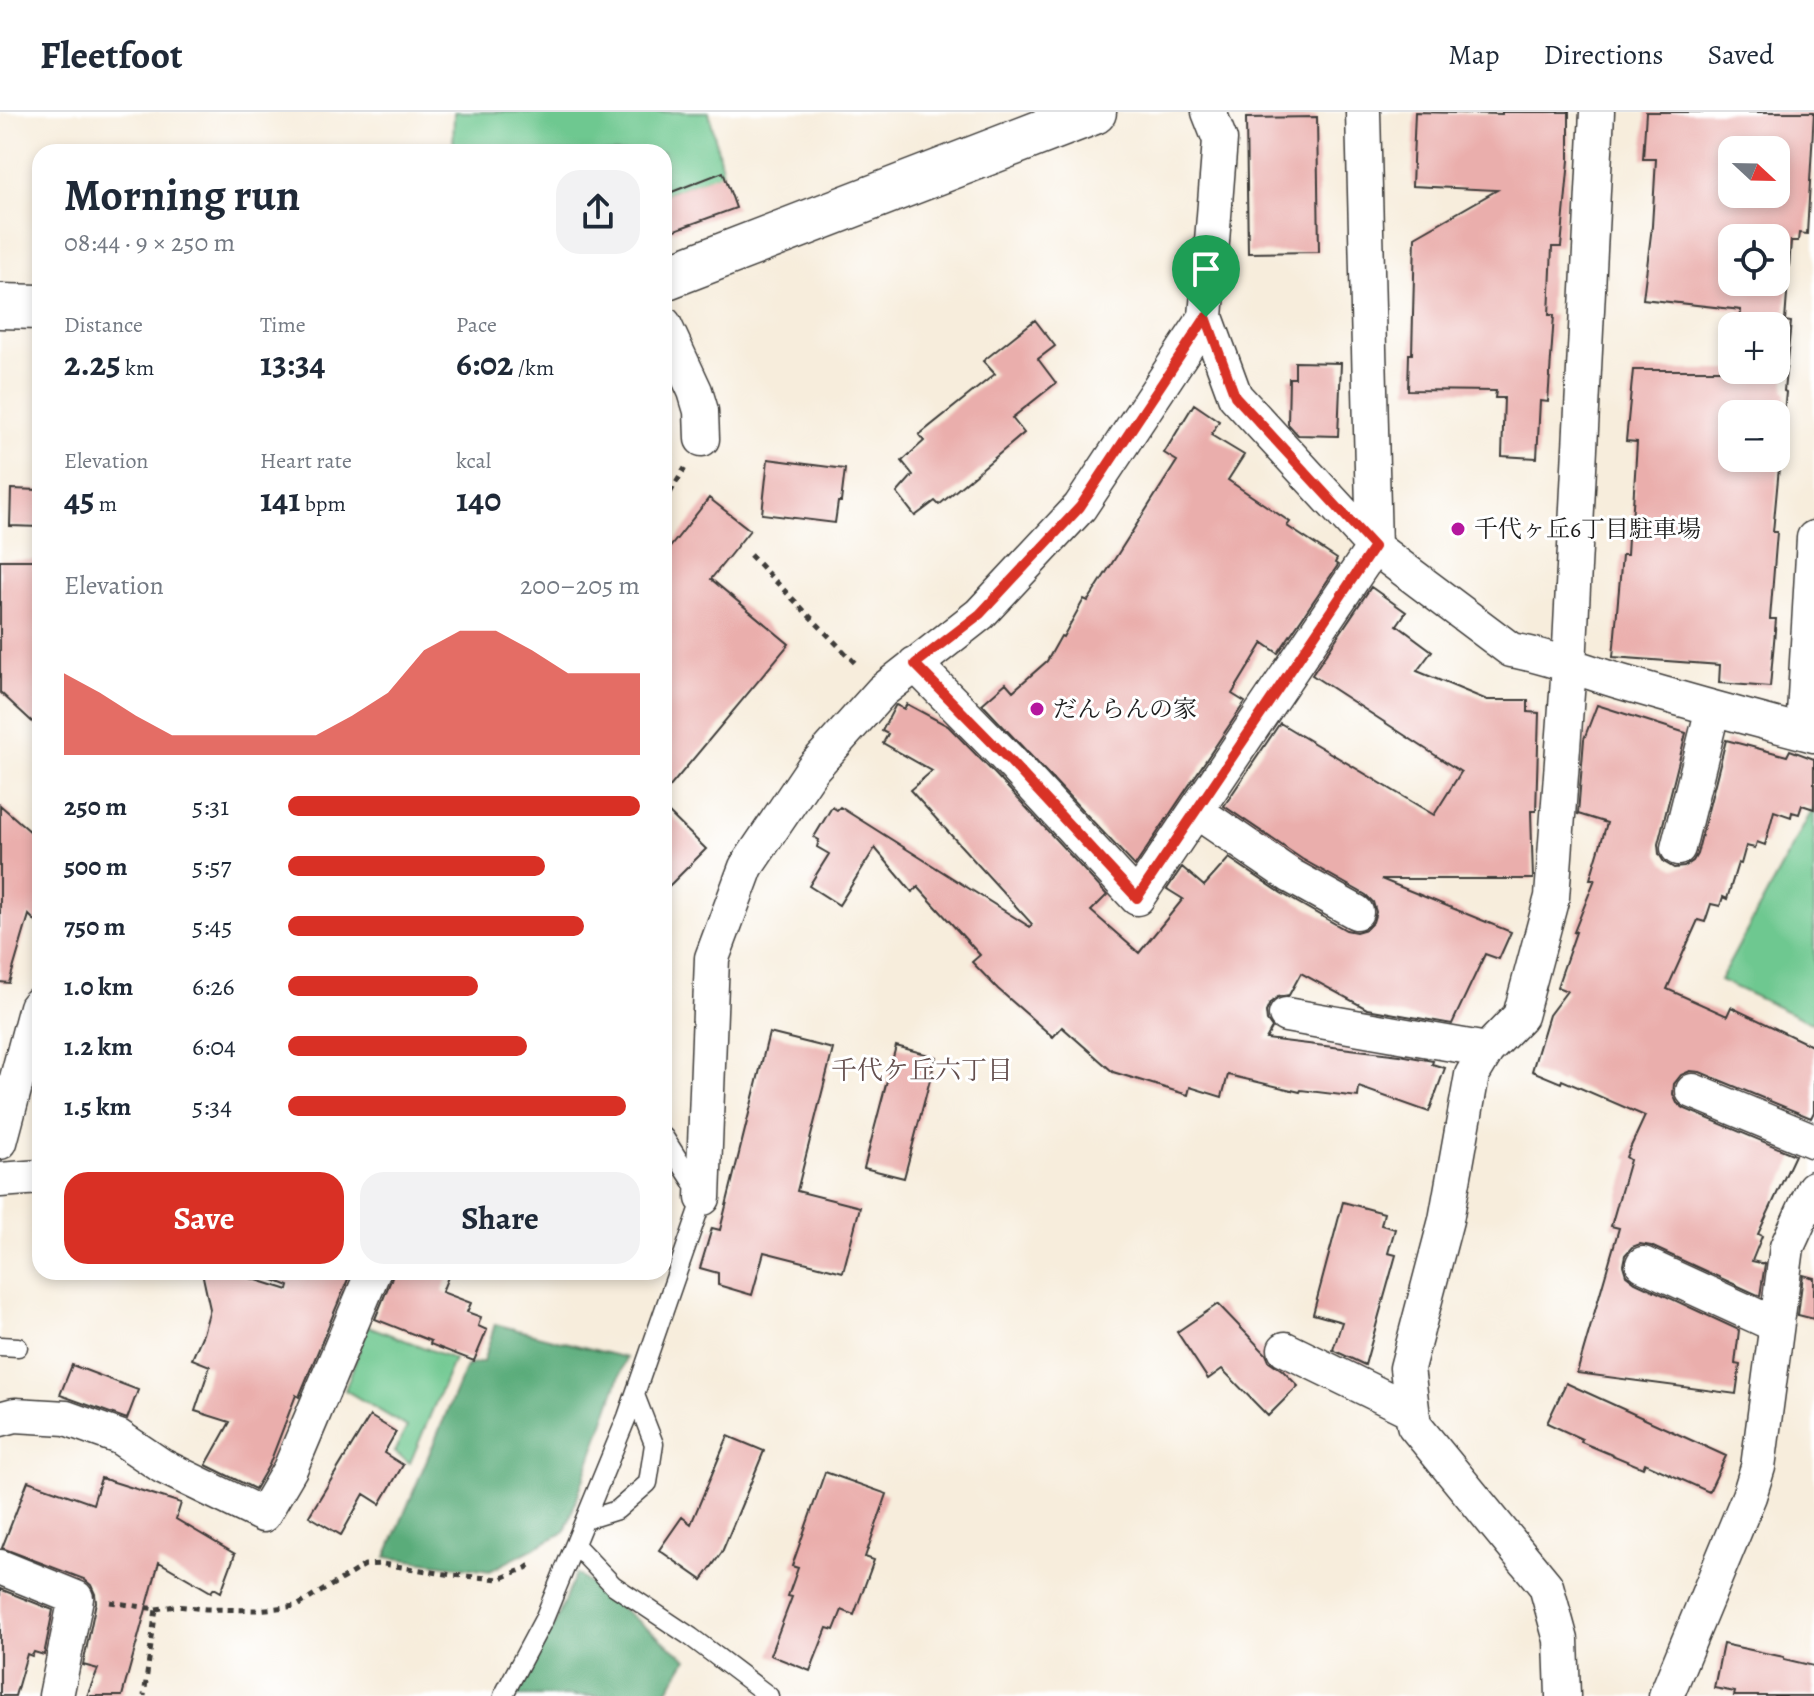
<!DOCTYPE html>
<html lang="en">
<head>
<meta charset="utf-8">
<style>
  body { margin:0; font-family:Alegreya,"Noto Serif JP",serif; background:#f2f2f3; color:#1f2937; height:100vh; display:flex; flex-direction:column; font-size:30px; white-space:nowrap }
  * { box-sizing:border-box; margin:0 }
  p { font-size:26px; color:#747a83 }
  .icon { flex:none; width:44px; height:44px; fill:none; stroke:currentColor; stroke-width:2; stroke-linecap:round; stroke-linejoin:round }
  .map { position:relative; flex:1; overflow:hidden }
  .details { position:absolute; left:32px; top:32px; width:640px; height:1136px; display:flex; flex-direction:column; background:#fff; border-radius:24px; box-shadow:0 4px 12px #0003 }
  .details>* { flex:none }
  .needle { width:52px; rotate:112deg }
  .controls { position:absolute; left:1718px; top:24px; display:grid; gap:16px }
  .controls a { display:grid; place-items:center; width:72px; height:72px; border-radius:16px; background:#fff; box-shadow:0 4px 12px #0003; font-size:40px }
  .pin { position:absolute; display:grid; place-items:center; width:68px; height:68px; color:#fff; margin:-82px -34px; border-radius:50% 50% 50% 0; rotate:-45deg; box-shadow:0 0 8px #0007 }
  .pin .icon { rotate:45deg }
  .round { display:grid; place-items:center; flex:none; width:84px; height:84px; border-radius:24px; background:#f2f2f3 }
  .summary { display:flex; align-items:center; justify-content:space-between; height:136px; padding:0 32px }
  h1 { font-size:44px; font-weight:700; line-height:60px }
  .stats { display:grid; grid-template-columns:repeat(3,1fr); gap:12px; height:136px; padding:8px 32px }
  .stats div { display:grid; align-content:center }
  .stats b { font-size:34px; font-weight:700 }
  .stats small { font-size:22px; font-weight:400 }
  .stats p { font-size:22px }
  .chart { height:224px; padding:16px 32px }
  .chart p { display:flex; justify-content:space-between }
  .chart svg { width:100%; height:144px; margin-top:8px; fill:#d93025; opacity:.7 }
  .action { display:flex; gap:16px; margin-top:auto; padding:16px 32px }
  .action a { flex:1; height:92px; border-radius:24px; background:#d93025; color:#fff; font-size:32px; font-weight:700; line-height:92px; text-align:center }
  .action a+a { background:#f2f2f3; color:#1f2937 }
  ul { padding:0 32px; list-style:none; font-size:26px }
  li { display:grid; grid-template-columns:128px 96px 1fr; align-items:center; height:60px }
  li i { height:20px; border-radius:10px; background:#d93025 }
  header { display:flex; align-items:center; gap:48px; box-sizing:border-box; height:112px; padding:0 40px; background:#fff; border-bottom:2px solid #e0e1e3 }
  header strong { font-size:38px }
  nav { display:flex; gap:44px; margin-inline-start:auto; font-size:28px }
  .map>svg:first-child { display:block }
  .green { fill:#6ec890; stroke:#457256; stroke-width:2 }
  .forest { fill:#5aac7a; stroke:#3b644b; stroke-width:2 }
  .building { fill:#eaaeac; fill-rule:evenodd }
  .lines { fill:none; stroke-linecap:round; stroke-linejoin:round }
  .lane-casing { stroke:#3d3b39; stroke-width:21 }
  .street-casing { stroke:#3d3b39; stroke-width:37 }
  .secondary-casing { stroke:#3d3b39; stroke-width:47 }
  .path { stroke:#3d3b39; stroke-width:5; stroke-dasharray:6 6; stroke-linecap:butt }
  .lane { stroke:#fff; stroke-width:18 }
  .street { stroke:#fff; stroke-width:34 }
  .secondary { stroke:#fff; stroke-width:44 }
  .route-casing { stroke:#fff; stroke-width:16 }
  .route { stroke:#d93025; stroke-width:10 }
  .poi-dot { fill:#b5179e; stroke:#fff; stroke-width:3 }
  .labels { text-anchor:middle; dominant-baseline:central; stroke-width:6; stroke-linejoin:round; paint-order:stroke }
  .poi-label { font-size:24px; fill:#1c1c1c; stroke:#fff; text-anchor:start }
  .neighbourhood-label { font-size:26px; fill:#644f4e; stroke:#fff }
</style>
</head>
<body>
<header>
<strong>Fleetfoot</strong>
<nav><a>Map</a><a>Directions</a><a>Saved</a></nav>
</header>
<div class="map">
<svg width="1814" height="1584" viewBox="0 0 1814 1584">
  <rect width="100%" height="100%" fill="#fff"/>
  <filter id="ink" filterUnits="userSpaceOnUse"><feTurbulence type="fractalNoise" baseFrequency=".0125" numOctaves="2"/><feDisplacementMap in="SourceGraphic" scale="16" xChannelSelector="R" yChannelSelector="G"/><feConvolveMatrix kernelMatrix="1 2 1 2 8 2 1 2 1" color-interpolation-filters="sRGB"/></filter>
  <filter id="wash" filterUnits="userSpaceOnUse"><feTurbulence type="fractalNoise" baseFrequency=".006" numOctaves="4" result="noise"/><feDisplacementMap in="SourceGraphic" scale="32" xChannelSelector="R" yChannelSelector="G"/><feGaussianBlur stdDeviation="1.8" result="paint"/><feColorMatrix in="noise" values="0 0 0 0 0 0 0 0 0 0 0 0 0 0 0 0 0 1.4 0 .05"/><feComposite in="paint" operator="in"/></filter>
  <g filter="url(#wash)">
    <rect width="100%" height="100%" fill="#f7eddc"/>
    <path class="green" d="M 454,0 L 709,0 L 723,61 L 664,83 L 664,40 L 453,40 Z
      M 1814,695 L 1814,912 L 1720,868 Z
      M 368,1214 L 454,1247 L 410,1351 L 394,1340 L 407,1315 L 345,1278 Z"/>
    <path class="forest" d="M 495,1212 L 626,1246 L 565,1420 L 490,1459 L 386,1445 L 466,1254 L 483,1250 Z
      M 576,1461 L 687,1547 L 664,1584 L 516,1584 L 556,1509 Z"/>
    <g id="blocks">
      <path class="building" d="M 1415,0 L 1502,2 L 1502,0 L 1569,0 L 1569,48 L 1561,135 L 1552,135 L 1549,203 L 1554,203 L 1548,290 L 1540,289 L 1537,346 L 1502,344 L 1504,286 L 1495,286 L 1496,279 L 1408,278 L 1409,242 L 1412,242 L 1415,125 L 1497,78 L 1412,74 Z
        M 1646,0 L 1814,0 L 1807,122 L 1799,121 L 1798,129 L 1791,129 L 1785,209 L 1791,210 L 1784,279 L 1786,280 L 1773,420 L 1777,420 L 1770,507 L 1776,507 L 1770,575 L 1719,571 L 1720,553 L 1613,545 L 1622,443 L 1627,443 L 1629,410 L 1632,410 L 1637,330 L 1626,329 L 1633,258 L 1776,258 L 1776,214 L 1740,214 L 1741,198 L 1643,187 L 1652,114 L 1656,47 L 1643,47 ZM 1732,38 L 1776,38 L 1776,82 L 1732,82 ZM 1732,126 L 1776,126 L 1776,170 L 1732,170 ZM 1732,302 L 1776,302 L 1776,346 L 1732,346 Z
        M 1317,5 L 1319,140 L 1248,141 L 1246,6 Z
        M 723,60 L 736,96 L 664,122 L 664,83 Z
        M 1035,208 L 1055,234 L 1038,247 L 1056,271 L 1012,306 L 1024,321 L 939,393 L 935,389 L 915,404 L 897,381 L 913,363 L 902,349 L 924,329 L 919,323 L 995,262 L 983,249 Z
        M 1295,250 L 1341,251 L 1338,324 L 1298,323 L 1288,312 L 1289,266 L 1295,266 Z
        M 1194,292 L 1219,309 L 1211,323 L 1244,343 L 1228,368 L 1290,410 L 1287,414 L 1337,447 L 1335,451 L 1338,453 L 1278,541 L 1263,531 L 1232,582 L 1245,590 L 1135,754 L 982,592 L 1006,571 L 1013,579 L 1047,549 L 1061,524 L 1063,525 L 1084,487 L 1088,489 L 1177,349 L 1164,341 Z
        M 768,347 L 845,357 L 841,390 L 838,390 L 835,411 L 762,402 Z
        M 11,377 L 40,378 L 40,415 L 10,414 Z
        M 709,386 L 750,418 L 711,467 L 789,532 L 664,682 L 664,443 Z
        M 0,448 L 36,448 L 36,499 L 40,499 L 40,617 L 0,580 Z
        M 1371,475 L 1406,500 L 1397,513 L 1432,539 L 1417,559 L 1487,588 L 1528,588 L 1528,600 L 1539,601 L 1536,699 L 1531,699 L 1533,767 L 1381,767 L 1511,820 L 1499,847 L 1485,842 L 1452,912 L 1367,897 L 1301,861 L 1289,883 L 1278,885 L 1270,891 L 1266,900 L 1267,909 L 1272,916 L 1266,927 L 1400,943 L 1433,949 L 1432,952 L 1445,956 L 1429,1000 L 1359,975 L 1358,985 L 1301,978 L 1300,980 L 1228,963 L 1222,985 L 1190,975 L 1188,983 L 1113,960 L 1062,915 L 1053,925 L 998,877 L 972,850 L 980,843 L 918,775 L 912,780 L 875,736 L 839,793 L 809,774 L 829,742 L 817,735 L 819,728 L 814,725 L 832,695 L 837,698 L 840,695 L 1030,815 L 1032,812 L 910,678 L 932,659 L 883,631 L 888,622 L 882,619 L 895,594 L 896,593 L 904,597 L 907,592 L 948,614 L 996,663 L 1107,783 L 1091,799 L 1139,841 L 1183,787 L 1167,777 L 1182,755 L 1204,774 L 1229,746 L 1281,781 L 1346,818 L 1356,820 L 1366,817 L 1373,810 L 1376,800 L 1373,790 L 1366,783 L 1302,747 L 1224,694 L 1280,611 L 1434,703 L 1461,660 L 1312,563 Z
        M 1597,593 L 1686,621 L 1658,732 L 1659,742 L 1664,750 L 1674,756 L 1684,755 L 1693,749 L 1697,742 L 1726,628 L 1787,644 L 1790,638 L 1814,647 L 1814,697 L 1802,693 L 1799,702 L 1792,700 L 1791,705 L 1774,699 L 1765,733 L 1757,730 L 1755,736 L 1746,734 L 1741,752 L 1738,751 L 1727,787 L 1723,785 L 1720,794 L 1711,792 L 1705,810 L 1698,808 L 1667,877 L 1727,904 L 1731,895 L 1814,935 L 1814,1000 L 1811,1006 L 1700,960 L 1690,959 L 1681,963 L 1674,972 L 1673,982 L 1677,991 L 1685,997 L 1795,1043 L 1758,1122 L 1762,1124 L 1752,1149 L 1765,1152 L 1760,1184 L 1651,1134 L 1640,1132 L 1632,1135 L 1625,1143 L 1623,1153 L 1626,1163 L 1635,1170 L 1739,1218 L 1735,1252 L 1740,1253 L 1736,1282 L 1577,1261 L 1619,1116 L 1611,1114 L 1630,1048 L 1626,1045 L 1645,1004 L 1562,968 L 1561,971 L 1532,959 L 1549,903 L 1567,879 L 1557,875 L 1576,820 L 1574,820 L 1595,767 L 1590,767 L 1607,711 L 1578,702 L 1584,627 Z
        M 0,693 L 40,728 L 40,814 L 29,803 L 9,871 L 0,870 Z
        M 664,696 L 706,737 L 664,779 Z
        M 769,921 L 833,937 L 797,1079 L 860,1095 L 843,1160 L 764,1140 L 752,1183 L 718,1173 L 718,1161 L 700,1156 L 712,1116 L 720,1118 Z
        M 896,934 L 936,945 L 904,1066 L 864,1056 Z
        M 1343,1090 L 1384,1101 L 1381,1113 L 1395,1117 L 1388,1141 L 1396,1143 L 1365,1253 L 1333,1238 L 1342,1210 L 1313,1202 Z
        M 202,1160 L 231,1160 L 288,1178 L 289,1174 L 259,1162 L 260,1160 L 351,1160 L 299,1285 L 296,1283 L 269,1353 L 255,1377 L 206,1353 L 230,1310 L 195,1299 L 210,1254 L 192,1247 L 203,1222 L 210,1197 Z
        M 393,1160 L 450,1160 L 442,1180 L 471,1191 L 467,1200 L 481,1205 L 478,1214 L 487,1218 L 474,1249 L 430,1232 L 431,1229 L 375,1207 L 391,1168 Z
        M 1803,1163 L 1814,1166 L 1814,1207 L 1798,1203 Z
        M 1218,1192 L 1266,1242 L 1269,1249 L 1282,1258 L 1298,1274 L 1268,1304 L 1222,1257 L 1208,1267 L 1177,1220 Z
        M 72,1253 L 138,1278 L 127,1307 L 60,1283 Z
        M 1566,1271 L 1726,1344 L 1709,1380 L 1645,1351 L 1643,1356 L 1581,1330 L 1582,1327 L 1547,1311 Z
        M 370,1304 L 396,1320 L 384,1341 L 403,1353 L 380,1392 L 364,1382 L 341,1423 L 309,1404 Z
        M 728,1324 L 764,1339 L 722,1440 L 702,1468 L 659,1438 L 682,1405 L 691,1412 Z
        M 825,1360 L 887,1382 L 865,1445 L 874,1448 L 854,1503 L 842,1498 L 834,1518 L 827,1516 L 810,1559 L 770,1543 L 792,1485 L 788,1484 L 798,1456 L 792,1454 Z
        M 101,1366 L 181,1391 L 176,1407 L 235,1442 L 221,1480 L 214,1476 L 211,1480 L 159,1450 L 122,1584 L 87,1584 L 98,1557 L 83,1553 L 96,1490 L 95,1482 L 91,1473 L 84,1467 L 2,1436 L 28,1369 L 93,1392 Z
        M 0,1477 L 53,1498 L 44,1543 L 34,1540 L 32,1544 L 27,1542 L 15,1584 L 0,1584 Z
        M 1723,1532 L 1784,1545 L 1784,1547 L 1814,1554 L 1814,1584 L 1734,1584 L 1735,1580 L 1714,1576 Z"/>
    </g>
  </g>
  <g filter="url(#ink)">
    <use href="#blocks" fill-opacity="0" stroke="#3d3b39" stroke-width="2"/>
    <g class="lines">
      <g class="lane-casing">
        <path id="lane" d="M 0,1234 L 18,1235
          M 585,1408 L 617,1398 L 648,1371 L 654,1332 L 635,1283
          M 575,1433 L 613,1473 L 691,1525 L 769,1584
          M 503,1584 L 544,1507 L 627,1305 L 703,1086 L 664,1025"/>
      </g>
      <g class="street-casing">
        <path id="street" d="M 1206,205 L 1235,284 L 1374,435 L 1511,538 C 1547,544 1582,558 1618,569 C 1683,588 1748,606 1814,623
          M 664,212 L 695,279 L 701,299 L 702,327
          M 915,552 L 1010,649 L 1137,786 L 1374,435 L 1363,0
          M 1803,620 L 1814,426
          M 1196,699 L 1291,764 L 1356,800
          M 1678,736 L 1713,596
          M 1286,903 L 1487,938
          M 1693,979 L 1814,1029
          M 0,1030 L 36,895 L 40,891
          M 0,1068 L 40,1065
          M 703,1086 L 712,846 L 746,755 L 813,656 L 882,579 L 980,502 L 1080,395 L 1206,205 L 1220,28 L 1209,0
          M 1643,1152 L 1776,1213
          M 1285,1237 L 1412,1299
          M 0,1307 L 15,1303 L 66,1306 L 119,1325 L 162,1354 L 263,1403 L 290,1357 L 373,1160
          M 0,1455 L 76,1486 L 56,1584
          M 1563,1584 L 1561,1528 L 1546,1474 L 1414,1313 L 1407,1256 L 1446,1108 L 1472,963 L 1487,938 L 1520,904 L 1552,785 L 1569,554 L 1597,0
          M 1666,1584 L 1749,1384 L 1758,1355 L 1787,1135 L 1814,1076"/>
      </g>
      <g class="secondary-casing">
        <path id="secondary" d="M 664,166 L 1094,0
          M 0,194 L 40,195"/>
      </g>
      <path class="path" d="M 664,391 L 685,356
        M 750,443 L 858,554
        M 110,1490 L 156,1497 L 144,1584
        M 156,1497 L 176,1494 L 206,1497 L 257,1498 L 297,1494 L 365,1453 L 383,1452 L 452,1463 L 499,1467 L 526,1456 L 534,1450"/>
      <use href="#lane" class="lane"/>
      <use href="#street" class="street"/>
      <use href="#secondary" class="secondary"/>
    </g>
  </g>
  <g class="lines" filter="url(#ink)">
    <g class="route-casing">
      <path id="route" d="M 1206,205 L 1235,284 L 1374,435 L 1137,786 L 1010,649 L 915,552 L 980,502 L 1080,395 Z"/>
    </g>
    <use href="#route" class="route"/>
  </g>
  <g class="poi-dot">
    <circle cx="1458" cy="417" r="8"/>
    <circle cx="1037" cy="597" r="8"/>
  </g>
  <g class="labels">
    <g class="poi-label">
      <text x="1474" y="417">千代ヶ丘6丁目駐車場</text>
      <text x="1053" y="597">だんらんの家</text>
    </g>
    <g class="neighbourhood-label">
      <text x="922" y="958">千代ケ丘六丁目</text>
    </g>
  </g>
</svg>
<div class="controls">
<a><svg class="needle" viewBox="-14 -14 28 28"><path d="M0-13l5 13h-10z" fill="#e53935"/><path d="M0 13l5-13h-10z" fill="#747a83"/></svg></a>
<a><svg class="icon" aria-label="locate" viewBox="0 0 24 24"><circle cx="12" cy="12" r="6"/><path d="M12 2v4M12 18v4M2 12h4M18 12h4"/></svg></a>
<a>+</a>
<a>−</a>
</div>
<div class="pin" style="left:1206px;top:205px;background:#1e9e55"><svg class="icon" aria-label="arrive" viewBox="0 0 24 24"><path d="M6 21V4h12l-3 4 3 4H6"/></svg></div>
<section class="details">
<div class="summary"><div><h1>Morning run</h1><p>08:44 · 9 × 250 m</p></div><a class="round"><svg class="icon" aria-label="share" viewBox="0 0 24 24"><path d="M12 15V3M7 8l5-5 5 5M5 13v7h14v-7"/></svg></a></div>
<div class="stats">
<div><p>Distance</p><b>2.25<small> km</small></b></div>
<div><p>Time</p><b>13:34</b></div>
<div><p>Pace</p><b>6:02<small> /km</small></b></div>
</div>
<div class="stats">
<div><p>Elevation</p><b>45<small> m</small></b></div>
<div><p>Heart rate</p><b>141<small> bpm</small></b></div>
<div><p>kcal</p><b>140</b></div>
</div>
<div class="chart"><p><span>Elevation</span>200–205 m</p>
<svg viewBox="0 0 160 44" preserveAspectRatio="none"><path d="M0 44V19L10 25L20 32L30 38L40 38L50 38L60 38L70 38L80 32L90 25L100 12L110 6L120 6L130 12L140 19L150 19L160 19V44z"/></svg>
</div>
<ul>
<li><b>250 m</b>5:31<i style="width:100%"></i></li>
<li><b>500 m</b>5:57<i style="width:73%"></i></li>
<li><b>750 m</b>5:45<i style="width:84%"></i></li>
<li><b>1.0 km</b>6:26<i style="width:54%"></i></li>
<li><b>1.2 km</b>6:04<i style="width:68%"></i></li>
<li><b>1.5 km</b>5:34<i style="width:96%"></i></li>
</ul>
<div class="action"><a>Save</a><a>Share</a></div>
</section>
</div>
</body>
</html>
